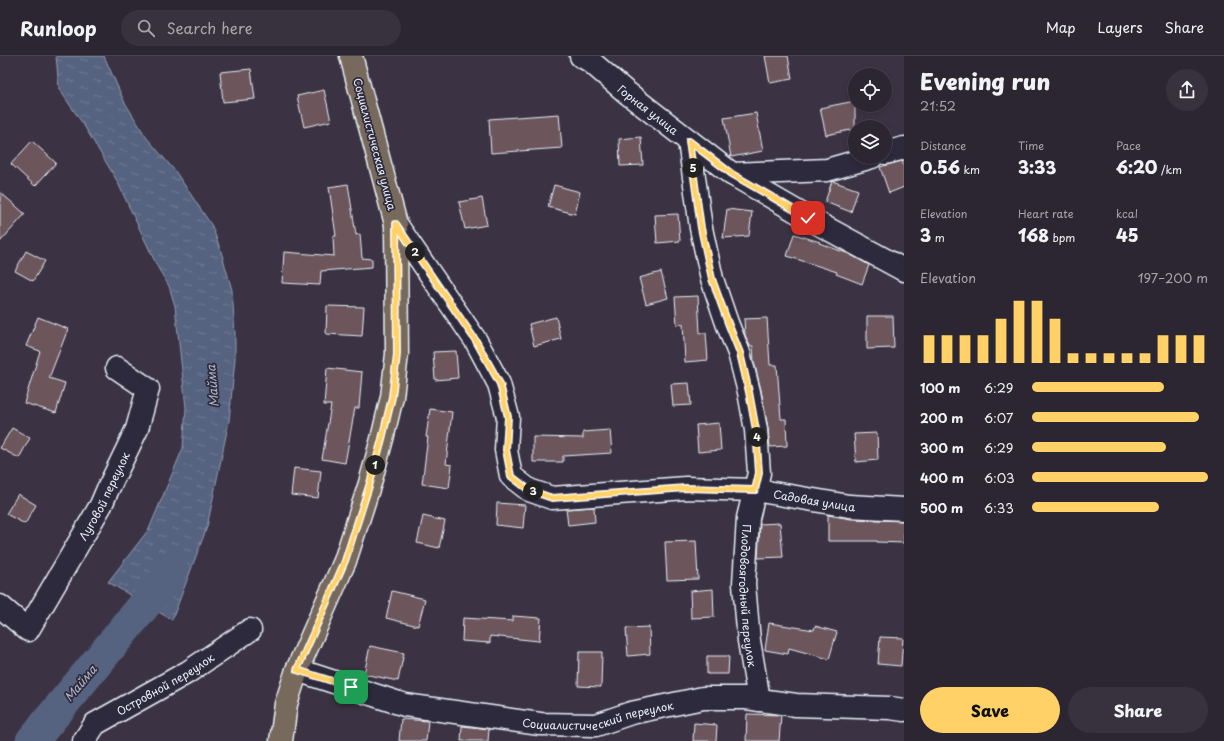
<!DOCTYPE html>
<html lang="en">
<head>
<meta charset="utf-8">
<style>
  body { margin:0; font-family:"Playpen Sans",sans-serif; background:#38323e; color:#f1f3f6; height:100vh; display:flex; flex-direction:column; font-size:15px; white-space:nowrap }
  * { box-sizing:border-box; margin:0 }
  p { font-size:13px; color:#a6a5ac }
  .icon { flex:none; width:22px; height:22px; fill:none; stroke:currentColor; stroke-width:2; stroke-linecap:round; stroke-linejoin:round }
  .map { position:relative; flex:1; overflow:hidden }
  .details { display:flex; flex-direction:column; background:#2c2632; width:320px }
  .details>* { flex:none }
  .tools { position:absolute; left:848px; top:12px; display:grid; gap:8px }
  .tools a { display:grid; place-items:center; width:44px; height:44px; border-radius:50%; background:#2c2632; box-shadow:0 2px 6px #0003,0 0 0 1px #48434d; font-size:20px }
  .pin { position:absolute; display:grid; place-items:center; width:34px; height:34px; color:#fff; margin:-17px; border-radius:8px; box-shadow:0 2px 6px #0006 }
  .km { position:absolute; width:20px; height:20px; margin:-10px; border-radius:50%; background:#222; color:#fff; font-size:11px; line-height:20px; text-align:center }
  .round { display:grid; place-items:center; flex:none; width:42px; height:42px; border-radius:21px; background:#38323e }
  .head { display:flex; align-items:center; justify-content:space-between; height:68px; padding:0 16px }
  h1 { font-size:22px; font-weight:800; line-height:30px }
  .stats { display:grid; grid-template-columns:repeat(3,1fr); gap:6px; height:68px; padding:4px 16px }
  .stats div { display:grid; align-content:center }
  .stats b { font-size:17px; font-weight:800 }
  .stats small { font-size:11px; font-weight:400 }
  .stats p { font-size:11px }
  .chart { height:112px; padding:8px 16px }
  .chart p { display:flex; justify-content:space-between }
  .chart svg { width:100%; height:72px; margin-top:4px; stroke:#ffd166; stroke-width:6 }
  .action { display:flex; gap:8px; margin-top:auto; padding:8px 16px }
  .action a { flex:1; height:46px; border-radius:24px; background:#ffd166; color:#111; font-size:16px; font-weight:800; line-height:46px; text-align:center }
  .action a+a { background:#38323e; color:#f1f3f6 }
  ul { padding:0 16px; list-style:none; font-size:13px }
  li { display:grid; grid-template-columns:64px 48px 1fr; align-items:center; height:30px }
  li i { height:10px; border-radius:5px; background:#ffd166 }
  header { display:flex; align-items:center; gap:24px; box-sizing:border-box; height:56px; padding:0 20px; background:#2c2632; border-bottom:1px solid #48434d }
  header strong { font-size:19px }
  nav { display:flex; gap:22px; margin-inline-start:auto; font-size:14px }
  .search { width:280px; height:36px; background:#38323e; display:flex; align-items:center; gap:10px; box-sizing:border-box; padding:0 14px; border-radius:22px; color:#a6a5ac; font-size:15px }
  main { display:flex; flex:1; min-height:0 }
  .map>svg:first-child { display:block }
  .water { fill:url(#water-ripples); stroke:#919cb0 }
  .lines { fill:none; stroke-linecap:round; stroke-linejoin:round }
  .river { stroke:#576380; stroke-width:33 }
  .building { fill:#6c565b; stroke:#e8f1f8 }
  .minor-casing { stroke:#e8f1f8; stroke-width:25 }
  .major-casing { stroke:#e8f1f8; stroke-width:25 }
  .minor { stroke:#2f2a3d; stroke-width:22 }
  .major { stroke:#77695c; stroke-width:22 }
  .route-casing { stroke:#fff; stroke-width:8 }
  .route { stroke:#ffd166; stroke-width:5 }
  .labels { text-anchor:middle; dominant-baseline:central; stroke-width:3.5; stroke-linejoin:round; paint-order:stroke }
  .street-label { font-size:11px; fill:#e8f1f8; stroke:#2f2a3d }
  .water-label { font-size:12px; font-style:italic; fill:#aeb8c8; stroke:#2f2a3d }
</style>
</head>
<body>
<header>
<strong>Runloop</strong>
<div class="search"><svg class="icon" aria-label="search" viewBox="0 0 24 24"><circle cx="10" cy="10" r="6"/><path d="M15 15l6 6"/></svg>Search here</div>
<nav><a>Map</a><a>Layers</a><a>Share</a></nav>
</header>
<main>
<div class="map">
<svg width="904" height="685" viewBox="0 0 904 685">
  <defs>
    <pattern id="water-ripples" width="26" height="14" patternUnits="userSpaceOnUse"><rect width="26" height="14" fill="#576380"/><path d="M2 4q2-2 4 0t4 0M15 11q2-2 4 0t4 0" fill="none" stroke="#6f7a93"/></pattern>
  </defs>
  <rect width="100%" height="100%" fill="#3b3343"/>
  <filter id="ink" filterUnits="userSpaceOnUse"><feTurbulence type="fractalNoise" baseFrequency=".025" numOctaves="2"/><feDisplacementMap in="SourceGraphic" scale="8" xChannelSelector="R" yChannelSelector="G"/><feConvolveMatrix kernelMatrix="1 2 1 2 8 2 1 2 1" color-interpolation-filters="sRGB"/></filter>
  <g filter="url(#ink)">
    <path class="water" d="M 56,0 L 104,0 L 124,45 L 146,81 L 175,115 L 212,170 L 220,192 L 232,234 L 235,278 L 235,303 L 229,365 L 207,471 L 172,564 L 108,526 L 149,473 L 183,392 L 186,352 L 175,250 L 169,230 L 158,212 L 116,123 L 83,68 L 59,33 Z"/>
    <g class="lines">
      <path class="river" d="M 32,685 L 165,524 L 171,512"/>
    </g>
    <path class="building" d="M 765,0 L 788,0 L 792,23 L 770,27 Z
      M 251,13 L 255,43 L 223,46 L 220,16 Z
      M 324,34 L 331,65 L 304,71 L 297,40 Z
      M 855,45 L 855,73 L 826,79 L 820,52 Z
      M 756,57 L 763,95 L 731,101 L 724,62 Z
      M 559,58 L 562,92 L 491,97 L 489,63 Z
      M 641,81 L 643,109 L 620,110 L 619,83 Z
      M 32,85 L 56,107 L 35,130 L 11,108 Z
      M 902,105 L 904,111 L 904,131 L 889,137 L 880,111 Z
      M 832,125 L 858,134 L 851,156 L 825,146 Z
      M 348,128 L 356,179 L 360,178 L 362,202 L 372,203 L 372,211 L 321,215 L 320,229 L 282,227 L 284,196 L 334,200 L 333,180 L 336,180 L 329,131 Z
      M 554,129 L 580,136 L 575,158 L 548,151 Z
      M 0,136 L 25,158 L 0,186 Z
      M 482,142 L 487,169 L 465,173 L 459,146 Z
      M 727,153 L 752,156 L 749,180 L 723,182 Z
      M 678,158 L 680,185 L 657,187 L 655,159 Z
      M 794,178 L 820,186 L 819,187 L 849,198 L 869,209 L 862,228 L 836,218 L 837,216 L 787,200 Z
      M 26,195 L 45,205 L 33,225 L 15,215 Z
      M 661,216 L 668,242 L 646,248 L 639,222 Z
      M 698,240 L 700,277 L 706,277 L 708,304 L 685,306 L 683,268 L 677,269 L 675,241 Z
      M 327,250 L 364,251 L 362,280 L 326,278 Z
      M 867,260 L 893,260 L 894,292 L 867,293 Z
      M 38,261 L 68,273 L 49,322 L 65,327 L 56,357 L 24,347 L 40,295 L 26,290 Z
      M 556,261 L 561,283 L 534,290 L 529,268 Z
      M 767,262 L 770,309 L 777,309 L 781,363 L 786,363 L 787,390 L 770,391 L 768,372 L 761,334 L 754,306 L 753,290 L 750,290 L 745,279 L 744,263 Z
      M 456,295 L 458,322 L 435,324 L 433,296 Z
      M 327,312 L 362,316 L 359,352 L 355,352 L 345,407 L 322,403 L 331,349 L 324,349 Z
      M 689,327 L 691,349 L 673,350 L 671,328 Z
      M 430,353 L 452,356 L 446,408 L 452,409 L 449,432 L 422,428 L 428,381 L 426,381 Z
      M 719,367 L 721,394 L 698,396 L 696,369 Z
      M 12,372 L 30,382 L 19,402 L 0,392 Z
      M 610,374 L 612,397 L 563,400 L 563,406 L 533,406 L 533,381 L 583,382 L 583,376 Z
      M 877,377 L 878,404 L 856,406 L 854,378 Z
      M 294,412 L 321,415 L 318,442 L 291,439 Z
      M 18,438 L 36,449 L 25,468 L 6,458 Z
      M 497,447 L 525,449 L 523,472 L 496,469 Z
      M 594,451 L 595,466 L 568,469 L 566,453 Z
      M 828,459 L 851,463 L 904,465 L 904,487 L 877,486 L 877,485 L 828,485 Z
      M 423,460 L 445,465 L 439,492 L 417,487 Z
      M 780,467 L 783,501 L 758,502 L 760,468 Z
      M 696,485 L 698,523 L 667,524 L 665,486 Z
      M 713,533 L 714,561 L 691,562 L 690,535 Z
      M 392,535 L 425,543 L 418,570 L 386,562 Z
      M 513,560 L 541,562 L 539,585 L 490,580 L 490,587 L 462,585 L 463,562 L 513,565 Z
      M 769,567 L 814,574 L 815,570 L 837,576 L 829,603 L 789,592 L 788,598 L 765,594 Z
      M 649,571 L 650,598 L 628,600 L 626,572 Z
      M 880,581 L 903,582 L 901,610 L 878,608 Z
      M 370,590 L 404,597 L 398,625 L 364,618 Z
      M 579,596 L 602,596 L 601,631 L 578,630 Z
      M 707,600 L 729,600 L 728,618 L 707,618 Z
      M 747,658 L 781,659 L 779,685 L 746,685 Z
      M 401,663 L 428,665 L 426,685 L 399,685 Z
      M 694,667 L 717,669 L 716,685 L 693,685 Z
      M 462,670 L 489,673 L 488,685 L 461,685 Z"/>
    <g class="lines">
      <g class="minor-casing">
        <g id="minor">
          <path id="s1" d="M 581,0 L 590,5 L 626,36 L 732,118 L 808,162 L 904,214"/>
          <path id="s2" d="M 689,85 L 701,172 L 712,223 L 727,267 L 739,297 L 749,336 L 756,374 L 759,417 L 748,462 L 744,528 L 749,585 L 759,644"/>
          <path d="M 885,97 L 904,92"/>
          <path d="M 732,118 L 827,114 L 872,101"/>
          <path id="s3" d="M 396,168 L 476,285 L 499,328 L 508,361 L 506,394 L 511,420 L 529,434 L 552,442 L 686,432 L 755,434 L 849,450 L 904,453"/>
          <path id="s4" d="M 0,550 L 28,574 L 101,449 L 107,435 L 137,373 L 148,333 L 117,312"/>
          <path id="s5" d="M 297,614 L 405,649 L 540,668 L 596,669 L 631,657 L 703,642 L 746,642 L 796,649 L 890,652 L 904,654"/>
          <path id="s6" d="M 84,685 L 95,668 L 188,616 L 250,574"/>
        </g>
      </g>
      <g class="major-casing">
        <path id="major" d="M 281,685 L 286,648 L 297,614 L 345,505 L 370,427 L 382,383 L 392,341 L 397,298 L 396,168 L 351,0"/>
      </g>
      <use href="#minor" class="minor"/>
      <use href="#major" class="major"/>
    </g>
  </g>
  <g class="lines" filter="url(#ink)">
    <g class="route-casing">
      <path id="route" d="M 351,631 L 297,614 L 345,505 L 370,427 L 382,383 L 392,341 L 397,298 L 396,168 L 476,285 L 500,328 L 508,361 L 506,394 L 511,420 L 529,434 L 552,442 L 686,432 L 755,434 L 759,417 L 756,374 L 749,336 L 740,297 L 728,267 L 712,223 L 701,172 L 689,85 L 732,118 L 808,162"/>
    </g>
    <use href="#route" class="route"/>
  </g>
  <g class="labels">
    <g class="street-label">
      <text stroke="none"><textPath href="#s1" startOffset="86">Горная улица</textPath></text>
      <text transform="translate(375 88) rotate(75)">Социалистическая улица</text>
      <text stroke="none"><textPath href="#s4" startOffset="191">Луговой переулок</textPath></text>
      <text stroke="none"><textPath href="#s3" startOffset="595">Садовая улица</textPath></text>
      <text stroke="none"><textPath href="#s2" startOffset="465">Плодовоягодный переулок</textPath></text>
      <text stroke="none"><textPath href="#s6" startOffset="101">Островной переулок</textPath></text>
      <text stroke="none"><textPath href="#s5" startOffset="309">Социалистический переулок</textPath></text>
    </g>
    <g class="water-label">
      <text transform="translate(212 330) rotate(-95)">Майма</text>
      <text transform="translate(80 627) rotate(-50)">Майма</text>
    </g>
  </g>
</svg>
<div class="tools">
<a><svg class="icon" aria-label="locate" viewBox="0 0 24 24"><circle cx="12" cy="12" r="6"/><path d="M12 2v4M12 18v4M2 12h4M18 12h4"/></svg></a>
<a><svg class="icon" aria-label="layers" viewBox="0 0 24 24"><path d="M12 4l9 5-9 5-9-5zM3 14l9 5 9-5"/></svg></a>
</div>
<div class="pin" style="left:351px;top:631px;background:#1e9e55"><svg class="icon" aria-label="arrive" viewBox="0 0 24 24"><path d="M6 21V4h12l-3 4 3 4H6"/></svg></div>
<div class="pin" style="left:808px;top:162px;background:#d93025"><svg class="icon" aria-label="check" viewBox="0 0 24 24"><path d="M5 12l5 5 9-10"/></svg></div>
<b class="km" style="left:375px;top:409px">1</b>
<b class="km" style="left:415px;top:196px">2</b>
<b class="km" style="left:533px;top:435px">3</b>
<b class="km" style="left:757px;top:381px">4</b>
<b class="km" style="left:693px;top:112px">5</b>
</div>
<section class="details">
<div class="head"><div><h1>Evening run</h1><p>21:52</p></div><a class="round"><svg class="icon" aria-label="share" viewBox="0 0 24 24"><path d="M12 15V3M7 8l5-5 5 5M5 13v7h14v-7"/></svg></a></div>
<div class="stats">
<div><p>Distance</p><b>0.56<small> km</small></b></div>
<div><p>Time</p><b>3:33</b></div>
<div><p>Pace</p><b>6:20<small> /km</small></b></div>
</div>
<div class="stats">
<div><p>Elevation</p><b>3<small> m</small></b></div>
<div><p>Heart rate</p><b>168<small> bpm</small></b></div>
<div><p>kcal</p><b>45</b></div>
</div>
<div class="chart"><p><span>Elevation</span>197–200 m</p>
<svg viewBox="0 0 160 44" preserveAspectRatio="none"><path d="M5 44V27M15 44V27M25 44V27M35 44V27M45 44V17M55 44V6M65 44V6M75 44V17M85 44V38M95 44V38M105 44V38M115 44V38M125 44V38M135 44V27M145 44V27M155 44V27"/></svg>
</div>
<ul>
<li><b>100 m</b>6:29<i style="width:75%"></i></li>
<li><b>200 m</b>6:07<i style="width:95%"></i></li>
<li><b>300 m</b>6:29<i style="width:76%"></i></li>
<li><b>400 m</b>6:03<i style="width:100%"></i></li>
<li><b>500 m</b>6:33<i style="width:72%"></i></li>
</ul>
<div class="action"><a>Save</a><a>Share</a></div>
</section>
</main>
</body>
</html>
